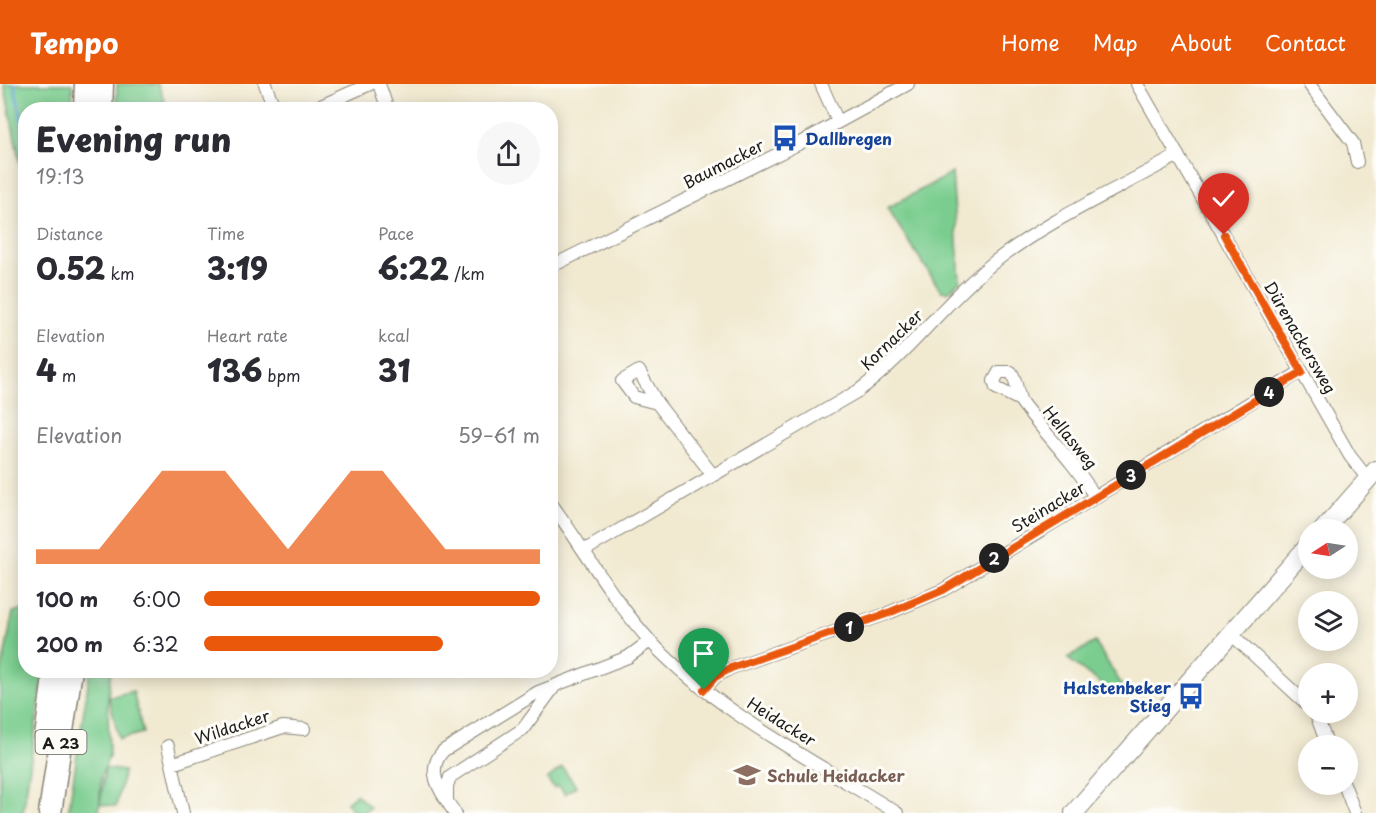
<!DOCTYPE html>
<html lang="en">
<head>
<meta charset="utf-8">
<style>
  body { margin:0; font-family:"Playpen Sans",sans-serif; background:#f7f7f7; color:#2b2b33; height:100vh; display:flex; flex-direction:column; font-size:22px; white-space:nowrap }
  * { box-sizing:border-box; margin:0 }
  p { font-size:20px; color:#7c7c81 }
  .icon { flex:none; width:33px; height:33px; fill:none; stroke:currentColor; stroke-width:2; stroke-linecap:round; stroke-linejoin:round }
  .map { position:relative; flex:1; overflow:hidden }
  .panel { position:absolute; left:18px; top:18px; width:540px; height:576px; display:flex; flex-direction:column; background:#fff; border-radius:24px; box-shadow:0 3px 15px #0003 }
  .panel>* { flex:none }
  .needle { width:39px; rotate:258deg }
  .tools { position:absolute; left:1298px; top:435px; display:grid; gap:12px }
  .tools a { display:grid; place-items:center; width:60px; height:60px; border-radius:50%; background:#fff; box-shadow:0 3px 15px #0003; font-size:30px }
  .pin { position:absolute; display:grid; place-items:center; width:51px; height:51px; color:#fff; margin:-62px -26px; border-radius:50% 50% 50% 0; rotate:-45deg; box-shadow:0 0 6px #0007 }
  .pin .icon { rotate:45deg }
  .km { position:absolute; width:30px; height:30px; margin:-15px; border-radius:50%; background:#222; color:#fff; font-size:16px; line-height:30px; text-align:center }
  .round { display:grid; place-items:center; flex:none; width:63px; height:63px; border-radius:32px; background:#f7f7f7 }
  .headline { display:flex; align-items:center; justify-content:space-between; height:102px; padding:0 18px }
  h1 { font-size:33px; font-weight:800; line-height:45px }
  .stats { display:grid; grid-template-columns:repeat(3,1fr); gap:9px; height:102px; padding:6px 18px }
  .stats div { display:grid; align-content:center }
  .stats b { font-size:30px; font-weight:800 }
  .stats small { font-size:16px; font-weight:400 }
  .stats p { font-size:16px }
  .chart { height:168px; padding:12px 18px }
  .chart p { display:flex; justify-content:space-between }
  .chart svg { width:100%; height:108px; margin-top:6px; fill:#ea580c; opacity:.7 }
  ul { padding:0 18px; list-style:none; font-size:20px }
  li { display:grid; grid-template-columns:96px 72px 1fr; align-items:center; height:45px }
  li i { height:15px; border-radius:8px; background:#ea580c }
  header { display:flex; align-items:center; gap:36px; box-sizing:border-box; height:84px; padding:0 30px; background:#ea580c; color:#fff }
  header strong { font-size:28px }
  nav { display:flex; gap:33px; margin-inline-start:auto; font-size:21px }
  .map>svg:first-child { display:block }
  .green { fill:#7acd8f; stroke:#4b7456; stroke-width:1.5 }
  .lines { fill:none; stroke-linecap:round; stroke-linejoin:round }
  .stream { stroke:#5da0d1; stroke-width:3 }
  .minor-casing { stroke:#868276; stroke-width:14 }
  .secondary-casing { stroke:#868276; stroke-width:20 }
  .motorway-casing { stroke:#868276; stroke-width:25 }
  .minor { stroke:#fff; stroke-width:12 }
  .secondary { stroke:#fff; stroke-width:18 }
  .motorway { stroke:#fff; stroke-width:22 }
  .route-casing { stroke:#fff; stroke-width:12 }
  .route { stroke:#ea580c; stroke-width:8 }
  .labels { text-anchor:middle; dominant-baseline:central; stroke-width:6; stroke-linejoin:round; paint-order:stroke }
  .shield { fill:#fdfcf7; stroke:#605f5e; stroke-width:1.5 }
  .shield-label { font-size:15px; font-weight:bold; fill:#1c1c1c }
  .transit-label { font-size:16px; font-weight:bold; fill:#164399; stroke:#fdfcf7; text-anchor:start }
  .street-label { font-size:16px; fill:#1c1c1c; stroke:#fdfcf7 }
  .education-label { font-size:16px; font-weight:bold; fill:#785e54; stroke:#fdfcf7; text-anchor:start }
</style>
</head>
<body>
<header>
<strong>Tempo</strong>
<nav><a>Home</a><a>Map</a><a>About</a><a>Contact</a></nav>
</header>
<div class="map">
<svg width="1376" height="729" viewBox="0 0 1376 729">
  <rect width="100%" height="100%" fill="#fdfcf7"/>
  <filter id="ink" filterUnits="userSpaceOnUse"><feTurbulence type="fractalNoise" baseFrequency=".0167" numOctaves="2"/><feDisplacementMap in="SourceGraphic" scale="12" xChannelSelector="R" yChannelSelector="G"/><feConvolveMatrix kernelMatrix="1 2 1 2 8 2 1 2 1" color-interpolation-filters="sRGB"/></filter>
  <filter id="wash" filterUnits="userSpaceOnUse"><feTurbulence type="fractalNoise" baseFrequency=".008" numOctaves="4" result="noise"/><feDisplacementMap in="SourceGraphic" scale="24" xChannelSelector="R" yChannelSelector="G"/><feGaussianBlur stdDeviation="1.35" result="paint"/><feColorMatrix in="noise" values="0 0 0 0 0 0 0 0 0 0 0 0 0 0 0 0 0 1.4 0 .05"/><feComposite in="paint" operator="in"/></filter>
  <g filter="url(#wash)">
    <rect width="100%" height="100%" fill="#f1e9d0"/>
    <path class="green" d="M 4,0 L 72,0 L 73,25 L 26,26 L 25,105 Z
      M 117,0 L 158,0 L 165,18 L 148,25 L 116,25 Z
      M 952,89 L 960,197 L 948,208 L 941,207 L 887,124 Z
      M 25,525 L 26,586 L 44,587 L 23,729 L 0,729 L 0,595 L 13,528 Z
      M 1095,558 L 1123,603 L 1116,611 L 1067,574 Z
      M 90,587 L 111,587 L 108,613 L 109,672 L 101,693 L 99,729 L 68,729 Z
      M 133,607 L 143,649 L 119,655 L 109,613 Z
      M 562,683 L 576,702 L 565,710 L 558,701 L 554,704 L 547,695 Z
      M 105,684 L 124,687 L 116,723 L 100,720 Z
      M 356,710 L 370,723 L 364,729 L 356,729 L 346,719 Z"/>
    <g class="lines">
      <path class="stream" d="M 14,0 L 26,55"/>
    </g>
  </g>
  <g filter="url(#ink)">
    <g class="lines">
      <g class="minor-casing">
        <path id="minor" d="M 265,0 L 275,26
          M 379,0 L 388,26
          M 821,0 L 838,38
          M 1137,0 L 1350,372 L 1368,395
          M 1309,0 L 1353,59 L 1357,78
          M 312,26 L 370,0
          M 550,183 L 798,60 L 908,0
          M 1020,316 L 996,304 L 994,297 L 999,288 L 1011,288 C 1018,298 1016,310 1022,319 C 1046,351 1075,379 1095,413
          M 657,319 L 634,313 L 622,297 L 639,287 L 657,319 L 712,390
          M 550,418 C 583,463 614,518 651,558 C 717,628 816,678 897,729
          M 585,466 L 858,307 C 909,270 944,218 993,179 C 1049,135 1117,106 1178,71
          M 1230,549 L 1308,621
          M 704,606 L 715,593 L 731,584 L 886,530 L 943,506 L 1302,287
          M 1315,628 L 1328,662
          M 168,662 L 183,729
          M 172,680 L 283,643 L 304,645
          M 1344,700 L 1355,729
          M 447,716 L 447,703 L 450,693 L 523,645 L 554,603
          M 455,729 C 442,710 424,688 443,667 L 538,608 L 628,573 L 650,557"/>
      </g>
      <g class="secondary-casing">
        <path id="secondary" d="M 1323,446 L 1376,386
          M 1074,729 L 1308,462"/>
      </g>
      <g class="motorway-casing">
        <path id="motorway" d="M 85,26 L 86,0
          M 101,26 L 102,0
          M 46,653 L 55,586
          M 50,729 L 71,586"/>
      </g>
      <use href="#minor" class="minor"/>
      <use href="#secondary" class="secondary"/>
      <use href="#motorway" class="motorway"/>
    </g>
  </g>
  <g class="lines" filter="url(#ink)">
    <g class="route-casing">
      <path id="route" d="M 704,606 L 715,593 L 731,584 L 886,530 L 943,506 L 1302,288 L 1224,151"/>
    </g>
    <use href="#route" class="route"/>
  </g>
  <defs>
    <g id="bus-bare" transform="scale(2.07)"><path d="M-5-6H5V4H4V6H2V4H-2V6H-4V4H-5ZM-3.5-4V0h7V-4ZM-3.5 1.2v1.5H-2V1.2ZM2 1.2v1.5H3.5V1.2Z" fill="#1a4fb4" stroke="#fdfcf7" stroke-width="2.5" paint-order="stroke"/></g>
    <g id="school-bare" transform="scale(2.07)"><path d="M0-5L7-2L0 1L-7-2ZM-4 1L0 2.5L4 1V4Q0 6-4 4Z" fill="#8d6e63" stroke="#fdfcf7" stroke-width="2.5" paint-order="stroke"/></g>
  </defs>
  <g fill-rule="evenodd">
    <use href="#bus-bare" x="785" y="54"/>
    <use href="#bus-bare" x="1191" y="612"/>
    <use href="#school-bare" x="747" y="691"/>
  </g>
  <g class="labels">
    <rect class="shield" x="35.5" y="646" width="51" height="24" rx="4.5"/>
    <g class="shield-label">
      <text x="61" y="658">A 23</text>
    </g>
    <g class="transit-label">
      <text x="805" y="54">Dallbregen</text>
      <text x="1171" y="603" text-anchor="end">Halstenbeker<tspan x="1171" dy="18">Stieg</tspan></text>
    </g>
    <g class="street-label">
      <text transform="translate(723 79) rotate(-27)">Baumacker</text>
      <text transform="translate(1301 253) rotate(60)">Dürenackersweg</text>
      <text transform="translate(891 255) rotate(-44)">Kornacker</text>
      <text transform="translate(1071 353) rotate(51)">Hellasweg</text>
      <text transform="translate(1048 422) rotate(-31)">Steinacker</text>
      <text transform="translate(782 637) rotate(32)">Heidacker</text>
      <text transform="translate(232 642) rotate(-18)">Wildacker</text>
    </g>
    <g class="education-label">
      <text x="767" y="691">Schule Heidacker</text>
    </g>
  </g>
</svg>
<div class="tools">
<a><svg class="needle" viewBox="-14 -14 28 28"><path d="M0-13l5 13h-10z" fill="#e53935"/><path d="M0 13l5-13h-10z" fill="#7c7c81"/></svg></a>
<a><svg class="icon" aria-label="layers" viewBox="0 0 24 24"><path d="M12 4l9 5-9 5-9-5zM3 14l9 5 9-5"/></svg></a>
<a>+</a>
<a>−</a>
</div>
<div class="pin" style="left:704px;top:606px;background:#1e9e55"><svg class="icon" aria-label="arrive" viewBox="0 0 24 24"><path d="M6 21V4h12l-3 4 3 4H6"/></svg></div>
<div class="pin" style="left:1224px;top:151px;background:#d93025"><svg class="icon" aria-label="check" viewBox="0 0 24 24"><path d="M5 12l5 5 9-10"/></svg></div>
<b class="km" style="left:849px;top:543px">1</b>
<b class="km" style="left:994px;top:474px">2</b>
<b class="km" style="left:1131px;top:391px">3</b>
<b class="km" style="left:1269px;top:308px">4</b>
<section class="panel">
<div class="headline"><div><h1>Evening run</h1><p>19:13</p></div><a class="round"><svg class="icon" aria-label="share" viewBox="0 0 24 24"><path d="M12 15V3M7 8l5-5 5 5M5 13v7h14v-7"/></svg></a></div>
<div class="stats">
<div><p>Distance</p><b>0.52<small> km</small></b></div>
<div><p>Time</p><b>3:19</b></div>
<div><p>Pace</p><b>6:22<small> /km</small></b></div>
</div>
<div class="stats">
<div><p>Elevation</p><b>4<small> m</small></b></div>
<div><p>Heart rate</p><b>136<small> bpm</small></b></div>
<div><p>kcal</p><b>31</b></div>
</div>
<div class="chart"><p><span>Elevation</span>59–61 m</p>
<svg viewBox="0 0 160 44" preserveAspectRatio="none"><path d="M0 44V38L10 38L20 38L30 22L40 6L50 6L60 6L70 22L80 38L90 22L100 6L110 6L120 22L130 38L140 38L150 38L160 38V44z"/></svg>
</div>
<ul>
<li><b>100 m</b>6:00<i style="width:100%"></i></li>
<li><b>200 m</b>6:32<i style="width:71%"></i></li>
</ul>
</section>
</div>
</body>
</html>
